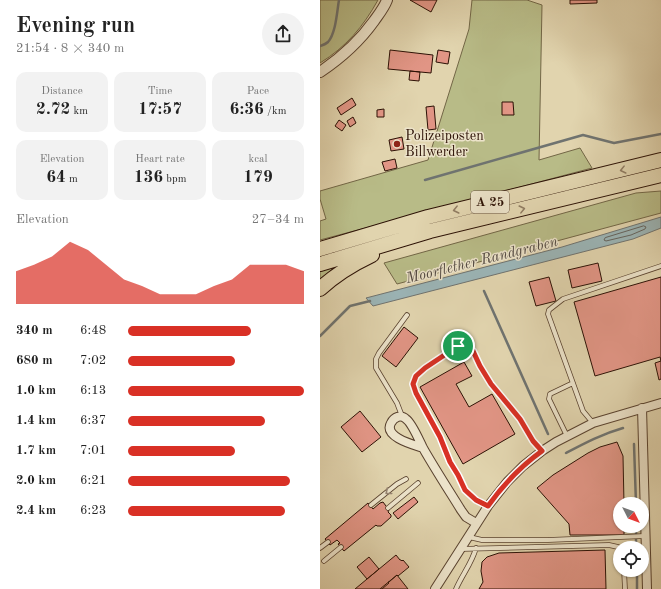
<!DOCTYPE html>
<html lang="en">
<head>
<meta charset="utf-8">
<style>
  body { margin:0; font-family:"Old Standard TT",serif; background:#f2f2f2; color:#222; height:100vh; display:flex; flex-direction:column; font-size:15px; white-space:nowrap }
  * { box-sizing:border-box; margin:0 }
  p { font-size:13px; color:#767676 }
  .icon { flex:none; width:22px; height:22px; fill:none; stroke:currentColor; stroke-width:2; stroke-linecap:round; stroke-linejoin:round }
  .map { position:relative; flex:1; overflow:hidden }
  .sheet { display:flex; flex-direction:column; background:#fff; width:320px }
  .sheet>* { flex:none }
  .needle { width:26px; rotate:132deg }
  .fabs { position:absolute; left:293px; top:497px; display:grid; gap:8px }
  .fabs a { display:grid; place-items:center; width:36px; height:36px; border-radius:50%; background:#fff; box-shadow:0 1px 3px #0004; font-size:20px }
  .pin { position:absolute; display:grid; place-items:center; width:34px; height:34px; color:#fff; margin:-17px; border:2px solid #fff; border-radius:50%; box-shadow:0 1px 4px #0007 }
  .round { display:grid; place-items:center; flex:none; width:42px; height:42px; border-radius:21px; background:#f2f2f2 }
  .summary { display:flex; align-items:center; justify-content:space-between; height:68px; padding:0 16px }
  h1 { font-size:22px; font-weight:700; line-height:30px }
  .stats { display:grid; grid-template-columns:repeat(3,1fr); gap:6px; height:68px; padding:4px 16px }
  .stats div { display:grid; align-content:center; border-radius:10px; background:#f2f2f2; text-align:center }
  .stats b { font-size:17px; font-weight:700 }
  .stats small { font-size:11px; font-weight:400 }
  .stats p { font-size:11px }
  .chart { height:112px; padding:8px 16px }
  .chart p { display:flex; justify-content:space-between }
  .chart svg { width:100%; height:72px; margin-top:4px; fill:#d93025; opacity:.7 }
  ul { padding:0 16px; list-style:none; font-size:13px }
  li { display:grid; grid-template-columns:64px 48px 1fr; align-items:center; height:30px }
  li i { height:10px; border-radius:5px; background:#d93025 }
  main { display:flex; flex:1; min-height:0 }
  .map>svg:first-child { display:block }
  .green { fill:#b8bb87; stroke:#726646 }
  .water { fill:#9bb5b7; stroke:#6f7370 }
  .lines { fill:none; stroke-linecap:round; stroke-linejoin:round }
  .shore { stroke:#64635e; stroke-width:1 }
  .stream { stroke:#6f7370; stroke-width:2.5 }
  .building { fill:#e19585; stroke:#2c1105 }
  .service-casing { stroke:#59422f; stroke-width:5.5 }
  .minor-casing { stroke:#59422f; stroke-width:10 }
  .tertiary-casing { stroke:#59422f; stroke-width:12 }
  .motorway-casing { stroke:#2c1105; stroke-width:16 }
  .service { stroke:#ece3ca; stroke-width:4 }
  .minor { stroke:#ece3ca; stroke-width:8 }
  .tertiary { stroke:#ece3ca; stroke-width:10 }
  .motorway { stroke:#e1d4ae; stroke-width:14 }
  .oneway { stroke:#907c62 }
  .oneway2 { stroke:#968471 }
  .route-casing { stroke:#fff; stroke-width:8 }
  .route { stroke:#d93025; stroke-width:5 }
  .poi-dot { fill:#8f2418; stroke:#ece3ca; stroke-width:1.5 }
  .labels { text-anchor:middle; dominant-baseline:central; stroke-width:3; stroke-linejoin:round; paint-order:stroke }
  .shield { fill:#ece3ca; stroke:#665040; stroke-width:1 }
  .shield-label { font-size:13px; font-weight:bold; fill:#2c1105 }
  .poi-label { font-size:14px; fill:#2c1105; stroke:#ece3ca; text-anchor:start }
  .water-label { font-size:15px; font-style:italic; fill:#534a43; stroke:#ece3ca }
</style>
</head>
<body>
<main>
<section class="sheet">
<div class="summary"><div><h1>Evening run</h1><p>21:54 · 8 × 340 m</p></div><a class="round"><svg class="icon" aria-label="share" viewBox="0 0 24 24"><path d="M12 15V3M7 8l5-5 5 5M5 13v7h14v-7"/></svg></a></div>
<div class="stats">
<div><p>Distance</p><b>2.72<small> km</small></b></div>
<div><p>Time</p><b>17:57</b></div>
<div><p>Pace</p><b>6:36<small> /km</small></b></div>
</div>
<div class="stats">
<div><p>Elevation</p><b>64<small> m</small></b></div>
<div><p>Heart rate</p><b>136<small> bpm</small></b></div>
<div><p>kcal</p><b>179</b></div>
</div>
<div class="chart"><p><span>Elevation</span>27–34 m</p>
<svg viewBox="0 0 160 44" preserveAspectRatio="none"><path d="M0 44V24L10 20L20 15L30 6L40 11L50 20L60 29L70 33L80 38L90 38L100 38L110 33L120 29L130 20L140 20L150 20L160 24V44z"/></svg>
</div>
<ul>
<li><b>340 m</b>6:48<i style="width:70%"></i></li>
<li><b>680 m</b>7:02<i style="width:61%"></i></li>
<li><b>1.0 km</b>6:13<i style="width:100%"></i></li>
<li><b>1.4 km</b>6:37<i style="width:78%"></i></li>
<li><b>1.7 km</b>7:01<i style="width:61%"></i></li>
<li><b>2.0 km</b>6:21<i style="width:92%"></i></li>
<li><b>2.4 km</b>6:23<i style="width:89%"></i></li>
</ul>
</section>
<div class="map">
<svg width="341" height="589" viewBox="0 0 341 589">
  <rect width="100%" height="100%" fill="#e1d4ae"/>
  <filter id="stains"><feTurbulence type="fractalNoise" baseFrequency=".005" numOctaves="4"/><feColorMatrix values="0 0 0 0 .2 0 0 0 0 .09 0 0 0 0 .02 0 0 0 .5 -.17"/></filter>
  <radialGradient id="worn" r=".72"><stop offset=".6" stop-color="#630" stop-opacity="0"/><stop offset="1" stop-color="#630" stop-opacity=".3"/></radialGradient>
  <path class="green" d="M 0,0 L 58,0 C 43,27 26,47 0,63 Z
    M 152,0 L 207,0 L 222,5 L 219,160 L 260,148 L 272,168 L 0,240 L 0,221 L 6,219 L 0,199 L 0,191 L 108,160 L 149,29 Z
    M 341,191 L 341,213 L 77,284 L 64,263 L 316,193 Z
    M 15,266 L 0,281 L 0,270 Z"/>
  <path class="water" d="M 341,217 L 341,228 L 313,239 L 53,306 L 46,298 L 242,247 Z"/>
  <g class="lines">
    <path class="shore" d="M 324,226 L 326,227 L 325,229 L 311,235 L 286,241 L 284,240 L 285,238 Z"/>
    <path class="stream" d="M 0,46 C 3,45 6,44 8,42 C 16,33 17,11 19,0
      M 105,180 L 263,135 L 294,143 L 341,134
      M 164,291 L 228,434
      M 0,336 L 30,306 L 50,301
      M 314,444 L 316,504
      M 246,453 C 265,443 282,434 303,428
      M 316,526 L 316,548
      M 317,570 L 317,589"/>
  </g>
  <path class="building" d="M 90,0 L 117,0 L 111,12 Z
    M 250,0 L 277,0 L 277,3 L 250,4 Z
    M 70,50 L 113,55 L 111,73 L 68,69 Z
    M 118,50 L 130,52 L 128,64 L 116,62 Z
    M 90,71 L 100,72 L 99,81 L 89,80 Z
    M 32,98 L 36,105 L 21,115 L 17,108 Z
    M 182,102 L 193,102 L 194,115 L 182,115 Z
    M 114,106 L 116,129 L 108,130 L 106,107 Z
    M 64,109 L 64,117 L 57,117 L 57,110 Z
    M 33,117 L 36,123 L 30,127 L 27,121 Z
    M 19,120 L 26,125 L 22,131 L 15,126 Z
    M 82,137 L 84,149 L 71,151 L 69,140 Z
    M 75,159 L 77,168 L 65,171 L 62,162 Z
    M 278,263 L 282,281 L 252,288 L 248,270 Z
    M 229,277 L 236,301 L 216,306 L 209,282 Z
    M 341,277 L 341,361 L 340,357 L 275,376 L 254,302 Z
    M 84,327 L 98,338 L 76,367 L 62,356 Z
    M 341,361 L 341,379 L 339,380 L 335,363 Z
    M 144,362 L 152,376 L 136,384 L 149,407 L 172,394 L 195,434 L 143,464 L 100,387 Z
    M 40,411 L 61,437 L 42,452 L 21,427 Z
    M 297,442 L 303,456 L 304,504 L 300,504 L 300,526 L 304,526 L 304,535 L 250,535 L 249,524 L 217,488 L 233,475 L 268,453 L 280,447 Z
    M 94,497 L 98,502 L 78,519 L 73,513 Z
    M 63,502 L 69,510 L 68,512 L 71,515 L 71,517 L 61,526 L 57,526 L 56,525 L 24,551 L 18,544 L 20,543 L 17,540 L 10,545 L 5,539 L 48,503 L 53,509 L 60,503 Z
    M 285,550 L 286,589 L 159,589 L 163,582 L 161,571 L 162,562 L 167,557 L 179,553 Z
    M 76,555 L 80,560 L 81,560 L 82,561 L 83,560 L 89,567 L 78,576 L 77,575 L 69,582 L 68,582 L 69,583 L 62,589 L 35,589 Z
    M 49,557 L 59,569 L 47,579 L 37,567 Z
    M 77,575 L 88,589 L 60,589 Z"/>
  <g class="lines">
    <g class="service-casing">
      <path id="service" d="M 82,416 L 77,403 L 56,368 L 56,359 L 59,353 L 87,315
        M 273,423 L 263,411 L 228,314 L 229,310 L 243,299 L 341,266
        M 247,436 L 229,399 L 230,394 L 253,383
        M 51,505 L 77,484 L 86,479
        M 168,506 L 156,499 L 145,490 L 139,475 L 130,461 L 119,437 L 96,393 L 93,384 L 96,376 L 105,368 L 138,346 L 148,346 L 153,351 L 160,366 L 171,384 L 200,419 L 213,441 L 222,451
        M 68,508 L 98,483
        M 149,537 L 162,540 L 228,540 L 325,536
        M 0,548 L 8,542
        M 140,549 L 289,545 L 298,547 L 300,549
        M 4,561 L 21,547
        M 304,570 L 305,589
        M 136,589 C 142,575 152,563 156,548"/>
    </g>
    <g class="minor-casing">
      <path id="minor" d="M 322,408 L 327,589
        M 103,448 C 94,445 63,437 71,423 C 74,417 81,414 86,419 C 92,423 99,440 103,448 C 115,469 128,489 141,510 L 146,517 L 156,523
        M 115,589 L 168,506 L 187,482 L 203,466 L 222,451 L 236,442 L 273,423 L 341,403"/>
    </g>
    <g class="tertiary-casing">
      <path id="tertiary" d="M 0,72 C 21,58 39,42 54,21 C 59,14 64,8 67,0"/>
    </g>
    <g class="motorway-casing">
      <path id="motorway" d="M 0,249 L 108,217 L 341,160
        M 0,264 L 110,231 L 341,175
        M 0,289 C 15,275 33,264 52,255"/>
    </g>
    <use href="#service" class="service"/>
    <use href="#minor" class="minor"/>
    <use href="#tertiary" class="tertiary"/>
    <use href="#motorway" class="motorway"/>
  </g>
  <defs><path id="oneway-chevron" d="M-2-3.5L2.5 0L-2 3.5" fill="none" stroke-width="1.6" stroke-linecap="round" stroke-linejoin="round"/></defs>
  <g class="oneway">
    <use href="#oneway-chevron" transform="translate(303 170) rotate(166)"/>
    <use href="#oneway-chevron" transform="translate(202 209) rotate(-14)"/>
    <use href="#oneway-chevron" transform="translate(136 210) rotate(166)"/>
  </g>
  <use class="oneway2" href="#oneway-chevron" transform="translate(68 492) rotate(141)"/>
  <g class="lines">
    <g class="route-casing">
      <path id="route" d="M 138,346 L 148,346 L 153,351 L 160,366 L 171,384 L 200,419 L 213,441 L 222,451 C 201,466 183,485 168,506 L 156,500 L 145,490 L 138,475 L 130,462 L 120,437 L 96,393 L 93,384 L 96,376 L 105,368 Z"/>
    </g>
    <use href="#route" class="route"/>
  </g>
  <circle class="poi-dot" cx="77" cy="144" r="4"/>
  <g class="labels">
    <rect class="shield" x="151" y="191" width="38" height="22" rx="3"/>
    <g class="shield-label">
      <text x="170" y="202">A 25</text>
    </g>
    <g class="poi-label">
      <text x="85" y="136">Polizeiposten<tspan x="85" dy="16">Billwerder</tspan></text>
    </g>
    <g class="water-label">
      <text transform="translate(162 261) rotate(-14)">Moorflether Randgraben</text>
    </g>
  </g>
  <rect width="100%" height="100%" filter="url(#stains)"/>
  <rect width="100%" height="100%" fill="url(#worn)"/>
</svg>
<div class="fabs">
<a><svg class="needle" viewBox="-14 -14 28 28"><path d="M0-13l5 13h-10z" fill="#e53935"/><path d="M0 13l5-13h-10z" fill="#767676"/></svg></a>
<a><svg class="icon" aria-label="locate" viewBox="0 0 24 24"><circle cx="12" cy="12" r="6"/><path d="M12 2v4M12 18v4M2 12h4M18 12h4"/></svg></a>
</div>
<div class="pin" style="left:138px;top:346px;background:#1e9e55"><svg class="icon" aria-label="arrive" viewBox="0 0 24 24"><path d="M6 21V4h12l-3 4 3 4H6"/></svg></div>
</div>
</main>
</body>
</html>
